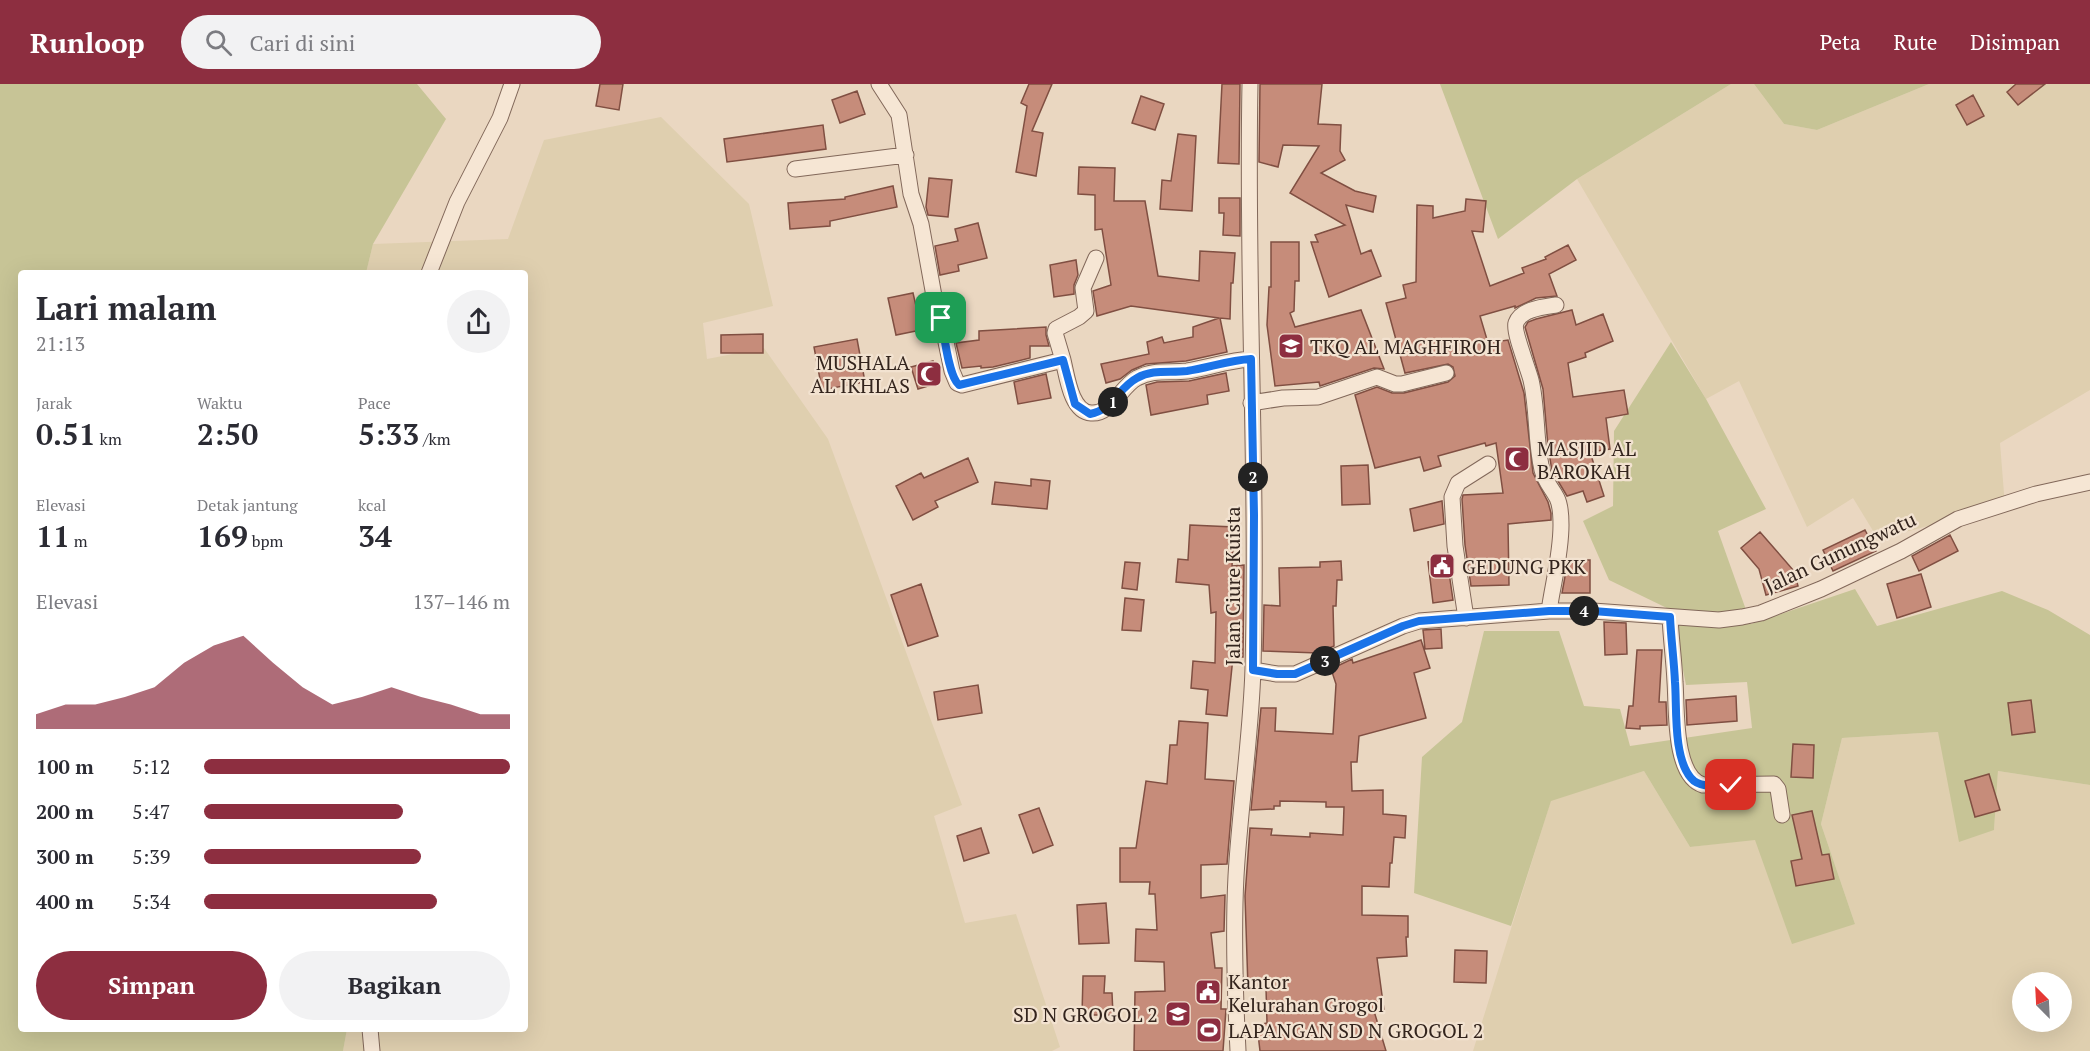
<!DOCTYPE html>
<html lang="id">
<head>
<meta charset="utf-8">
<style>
  body { margin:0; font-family:"PT Serif",serif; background:#f2f2f3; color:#2b2b33; height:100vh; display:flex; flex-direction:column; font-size:22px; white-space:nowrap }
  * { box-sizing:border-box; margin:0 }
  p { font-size:20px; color:#7c7c81 }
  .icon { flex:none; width:33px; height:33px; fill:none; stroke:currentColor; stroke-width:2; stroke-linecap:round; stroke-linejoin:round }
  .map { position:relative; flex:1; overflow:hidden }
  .drawer { position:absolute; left:18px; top:186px; width:510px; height:762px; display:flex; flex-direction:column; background:#fff; border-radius:6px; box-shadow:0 6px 24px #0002 }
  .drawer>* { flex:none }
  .needle { width:39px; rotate:336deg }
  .tools { position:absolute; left:2012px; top:888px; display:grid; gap:12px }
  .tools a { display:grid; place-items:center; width:60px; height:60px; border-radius:50%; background:#fff; box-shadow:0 6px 24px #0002; font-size:30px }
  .pin { position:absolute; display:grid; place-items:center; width:51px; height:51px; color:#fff; margin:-26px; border-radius:12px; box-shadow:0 3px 9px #0006 }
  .km { position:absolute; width:30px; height:30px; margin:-15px; border-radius:50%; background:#222; color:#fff; font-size:16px; line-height:30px; text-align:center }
  .round { display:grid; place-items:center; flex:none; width:63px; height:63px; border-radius:32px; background:#f2f2f3 }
  .overview { display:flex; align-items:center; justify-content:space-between; height:102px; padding:0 18px }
  h1 { font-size:33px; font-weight:800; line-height:45px }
  .figures { display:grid; grid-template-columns:repeat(3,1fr); gap:9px; height:102px; padding:6px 18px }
  .figures div { display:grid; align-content:center }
  .figures b { font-size:30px; font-weight:800 }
  .figures small { font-size:16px; font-weight:400 }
  .figures p { font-size:16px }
  .chart { height:168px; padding:12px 18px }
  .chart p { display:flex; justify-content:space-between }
  .chart svg { width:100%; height:108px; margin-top:6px; fill:#8d2e40; opacity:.7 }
  .action { display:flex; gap:12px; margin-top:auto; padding:12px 18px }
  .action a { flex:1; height:69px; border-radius:36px; background:#8d2e40; color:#fff; font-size:24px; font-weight:800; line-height:69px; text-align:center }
  .action a+a { background:#f2f2f3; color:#2b2b33 }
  ul { padding:0 18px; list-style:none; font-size:20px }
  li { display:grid; grid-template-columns:96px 72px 1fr; align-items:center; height:45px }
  li i { height:15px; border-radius:8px; background:#8d2e40 }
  header { display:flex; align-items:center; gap:36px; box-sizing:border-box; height:84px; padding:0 30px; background:#8d2e40; color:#fff }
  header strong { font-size:28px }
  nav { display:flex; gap:33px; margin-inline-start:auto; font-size:21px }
  .search { width:420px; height:54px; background:#f2f2f3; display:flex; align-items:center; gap:15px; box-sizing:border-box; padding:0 21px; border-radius:33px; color:#7c7c81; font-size:22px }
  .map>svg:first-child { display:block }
  .farmland { fill:#dfcfaf; fill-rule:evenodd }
  .green { fill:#c7c496 }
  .building { fill:#c68c7a; stroke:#804f42; stroke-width:1.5 }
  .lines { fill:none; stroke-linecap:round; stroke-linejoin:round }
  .minor-casing { stroke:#82685a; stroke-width:17 }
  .minor { stroke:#f6e6d4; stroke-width:15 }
  .route-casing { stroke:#fff; stroke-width:12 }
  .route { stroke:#1a73e8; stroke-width:8 }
  .labels { text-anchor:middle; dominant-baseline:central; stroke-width:4.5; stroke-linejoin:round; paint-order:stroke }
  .poi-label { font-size:20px; fill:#33241d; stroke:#f2e2d0; text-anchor:start }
  .street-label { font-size:20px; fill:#33241d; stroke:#f2e2d0 }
</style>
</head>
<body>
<header>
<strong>Runloop</strong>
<div class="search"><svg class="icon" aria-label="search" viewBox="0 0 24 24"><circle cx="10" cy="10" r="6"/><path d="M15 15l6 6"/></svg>Cari di sini</div>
<nav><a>Peta</a><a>Rute</a><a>Disimpan</a></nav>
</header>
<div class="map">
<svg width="2090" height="967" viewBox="0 0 2090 967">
  <rect width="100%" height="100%" fill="#ead7c1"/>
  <path class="farmland" d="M 1731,0 L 1754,0 L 1784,40 L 1817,46 L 1929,0 L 2090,0 L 2090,306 L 2000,359 L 2005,422 L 1878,455 L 1853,414 L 1807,443 L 1739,297 L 1706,315 L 1577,95 Z
    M 661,33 L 749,120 L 773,222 L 703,239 L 707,275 L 764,264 L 828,355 L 962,721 L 934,732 L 965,839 L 1016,830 L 1060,963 L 1052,967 L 343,967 L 347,945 L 525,945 L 525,189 L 366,189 L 373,160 L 508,155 L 544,56 Z
    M 1938,648 L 1994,746 L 1998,687 L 2090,701 L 2090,967 L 1473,967 L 1551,716 L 1644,687 L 1690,763 L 1755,755 L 1855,840 L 1821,740 L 1842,654 ZM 2022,898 L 2061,898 L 2061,938 L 2022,938 Z"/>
  <path class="green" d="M 0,0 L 417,0 L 446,35 L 373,160 L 366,189 L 21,189 L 21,945 L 347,945 L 343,967 L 0,967 Z
    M 1440,0 L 1731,0 L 1577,95 L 1498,155 Z
    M 1754,0 L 1929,0 L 1817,46 L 1784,40 Z
    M 1671,258 L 1706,315 L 1766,425 L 1718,447 L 1751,540 L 1855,505 L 1877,542 L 2002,507 L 2048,526 L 2090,551 L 2090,701 L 1998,687 L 1994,746 L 1959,758 L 1938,648 L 1842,654 L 1821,740 L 1855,840 L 1792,860 L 1755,756 L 1690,763 L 1644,687 L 1551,717 L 1511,842 L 1414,809 L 1422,673 L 1462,638 L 1484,547 L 1559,547 L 1584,622 L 1620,625 L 1630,662 L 1752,644 L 1747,598 L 1686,601 L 1671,526 L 1609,496 L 1583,437 L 1613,422 L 1614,347 Z"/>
  <path class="building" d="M 600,0 L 623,0 L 619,26 L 596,22 Z
    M 1029,0 L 1052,0 L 1032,47 L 1043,49 L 1036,92 L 1016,88 L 1027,22 L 1021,19 Z
    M 1222,0 L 1240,0 L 1239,80 L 1218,79 Z
    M 1260,0 L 1322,0 L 1318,40 L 1341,41 L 1340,67 L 1345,76 L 1321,89 L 1355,107 L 1376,112 L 1373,128 L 1346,121 L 1361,170 L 1371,166 L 1381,192 L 1329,213 L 1311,158 L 1318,158 L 1315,151 L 1345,141 L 1290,109 L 1319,62 L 1283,61 L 1278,83 L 1259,78 Z
    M 2016,0 L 2045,0 L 2018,21 L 2007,8 Z
    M 857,7 L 865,30 L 840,39 L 832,16 Z
    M 1973,11 L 1984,32 L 1967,41 L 1956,21 Z
    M 1141,12 L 1164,20 L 1155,46 L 1132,39 Z
    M 823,41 L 826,65 L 727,78 L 724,55 Z
    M 1178,50 L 1196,52 L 1192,127 L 1160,125 L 1162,96 L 1171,97 Z
    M 1079,83 L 1115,84 L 1114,117 L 1145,117 L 1158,192 L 1199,197 L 1200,167 L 1235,169 L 1233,199 L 1231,199 L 1230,235 L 1220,234 L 1227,268 L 1186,277 L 1146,280 L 1132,286 L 1120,295 L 1106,299 L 1101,280 L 1149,270 L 1147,258 L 1162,253 L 1164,259 L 1193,253 L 1193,243 L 1219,234 L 1131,222 L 1097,232 L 1093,207 L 1111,201 L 1102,145 L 1095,146 L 1095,111 L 1078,110 Z
    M 929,94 L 952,96 L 948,133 L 928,131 L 926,123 Z
    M 893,102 L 897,123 L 830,137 L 830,142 L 790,145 L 788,119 L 845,115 L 845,113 Z
    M 1219,114 L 1240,114 L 1240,152 L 1223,151 L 1224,129 L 1219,129 Z
    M 1466,115 L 1486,117 L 1483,148 L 1472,147 L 1490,202 L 1524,189 L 1522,184 L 1546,175 L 1545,173 L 1568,161 L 1576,176 L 1549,190 L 1557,212 L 1536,214 L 1515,224 L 1515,222 L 1480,232 L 1488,259 L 1508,256 L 1524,309 L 1533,389 L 1548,418 L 1551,429 L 1551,436 L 1508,440 L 1509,501 L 1471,502 L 1465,461 L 1462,415 L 1463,411 L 1503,409 L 1496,359 L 1486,362 L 1485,359 L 1438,372 L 1441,382 L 1424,387 L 1420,373 L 1375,384 L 1355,311 L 1377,303 L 1392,309 L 1404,309 L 1448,298 L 1455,292 L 1453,283 L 1448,280 L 1405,289 L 1386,219 L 1406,214 L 1403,201 L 1416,198 L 1417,121 L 1433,122 L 1433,134 L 1465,127 Z
    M 978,139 L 987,174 L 958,181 L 959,187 L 940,191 L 935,162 L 958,157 L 955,145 Z
    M 1271,158 L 1299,158 L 1299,197 L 1295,197 L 1294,227 L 1290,229 L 1295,243 L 1361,226 L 1384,285 L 1374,284 L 1320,302 L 1319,298 L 1275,302 L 1267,241 L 1269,203 L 1271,203 Z
    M 1076,176 L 1078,191 L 1074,201 L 1074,210 L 1054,213 L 1050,181 Z
    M 913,209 L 916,222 L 921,222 L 926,245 L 896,251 L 888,214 Z
    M 1572,226 L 1576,241 L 1603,230 L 1613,257 L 1585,269 L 1586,273 L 1568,279 L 1573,313 L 1624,306 L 1628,330 L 1606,334 L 1610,365 L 1590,368 L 1604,412 L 1587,418 L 1583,407 L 1567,412 L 1552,387 L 1548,362 L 1543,305 L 1525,243 L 1528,238 L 1536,235 Z
    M 1046,243 L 1046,251 L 1049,262 L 1030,262 L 1030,274 L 993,283 L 981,284 L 981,282 L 962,284 L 956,259 L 979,256 L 979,247 Z
    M 763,250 L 763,269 L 721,269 L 721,251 Z
    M 857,255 L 865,298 L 822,306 L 814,263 Z
    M 933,277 L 938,299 L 918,305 L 911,283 Z
    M 1226,289 L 1229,307 L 1207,311 L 1208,320 L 1151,331 L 1146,301 L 1157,298 L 1189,297 Z
    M 1046,290 L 1051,314 L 1018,320 L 1014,298 Z
    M 968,374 L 978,398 L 935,417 L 938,423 L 913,436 L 896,402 L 921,389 L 924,394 Z
    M 1368,381 L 1370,420 L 1342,421 L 1341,382 Z
    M 1031,395 L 1050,397 L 1047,425 L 992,420 L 995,398 L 1031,402 Z
    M 1442,417 L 1444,440 L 1414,447 L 1410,425 Z
    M 1190,441 L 1234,443 L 1232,482 L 1244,481 L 1243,573 L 1233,573 L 1227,632 L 1206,630 L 1208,606 L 1191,604 L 1193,577 L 1215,579 L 1216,528 L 1211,529 L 1209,501 L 1176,498 L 1178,475 L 1188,476 Z
    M 1865,446 L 1876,467 L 1833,487 L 1823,466 Z
    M 1760,448 L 1794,487 L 1798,502 L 1766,511 L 1759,485 L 1741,464 Z
    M 1950,451 L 1958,467 L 1919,487 L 1912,472 Z
    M 1447,475 L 1453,516 L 1433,519 L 1428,478 Z
    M 1568,476 L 1590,476 L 1590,509 L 1562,509 Z
    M 1341,477 L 1342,496 L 1337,496 L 1336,522 L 1333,522 L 1334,562 L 1318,569 L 1263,567 L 1264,521 L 1280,522 L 1279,484 L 1320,483 L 1320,478 Z
    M 1125,478 L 1140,479 L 1137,506 L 1122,504 Z
    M 1921,490 L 1931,523 L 1897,534 L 1887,500 Z
    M 921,500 L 938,552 L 908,562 L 891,511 Z
    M 1125,514 L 1144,516 L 1141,547 L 1122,546 Z
    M 1604,538 L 1626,539 L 1627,570 L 1605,571 Z
    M 1441,545 L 1442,564 L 1425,565 L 1423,546 Z
    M 1421,556 L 1430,584 L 1414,589 L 1426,634 L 1359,652 L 1357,678 L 1351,678 L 1352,707 L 1383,706 L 1383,730 L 1406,732 L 1405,754 L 1394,753 L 1392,779 L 1390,779 L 1389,803 L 1362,802 L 1362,831 L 1408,832 L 1408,853 L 1406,853 L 1407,872 L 1377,874 L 1384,926 L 1374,927 L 1386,967 L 1260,967 L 1257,941 L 1267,939 L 1266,904 L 1248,904 L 1245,812 L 1250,744 L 1272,745 L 1271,751 L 1310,753 L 1310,749 L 1343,751 L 1344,723 L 1326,723 L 1326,718 L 1280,717 L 1280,722 L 1274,722 L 1274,725 L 1251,726 L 1261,624 L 1276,624 L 1275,647 L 1333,650 L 1336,600 L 1331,585 L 1352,575 L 1353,579 Z
    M 1637,566 L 1662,566 L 1659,618 L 1666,618 L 1667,641 L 1640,642 L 1640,645 L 1626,644 L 1629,622 L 1633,622 Z
    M 978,601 L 982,629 L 938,636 L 934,608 Z
    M 1736,612 L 1737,637 L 1687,641 L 1686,616 Z
    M 2031,616 L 2035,648 L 2012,651 L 2008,619 Z
    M 1179,637 L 1208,639 L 1205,695 L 1234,697 L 1227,780 L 1201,781 L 1201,814 L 1225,811 L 1224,847 L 1211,849 L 1215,884 L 1222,884 L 1221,925 L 1226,925 L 1223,967 L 1134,967 L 1135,908 L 1165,907 L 1164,878 L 1135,877 L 1136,845 L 1157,846 L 1155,810 L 1149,810 L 1150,798 L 1120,798 L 1120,764 L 1136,764 L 1146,697 L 1167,700 L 1170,661 L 1177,661 Z
    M 1793,660 L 1814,661 L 1813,694 L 1791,693 Z
    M 1989,690 L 2000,726 L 1975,733 L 1965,697 Z
    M 1039,724 L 1053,761 L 1033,769 L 1019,731 Z
    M 1812,727 L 1822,771 L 1829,770 L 1834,795 L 1796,802 L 1791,777 L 1802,775 L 1792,731 Z
    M 981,744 L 989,769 L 964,777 L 957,752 Z
    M 1106,819 L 1109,859 L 1079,860 L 1077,821 Z
    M 1455,866 L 1487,867 L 1486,899 L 1454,898 Z
    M 1083,892 L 1105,892 L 1104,909 L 1112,909 L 1113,931 L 1082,931 Z"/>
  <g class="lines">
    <g class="minor-casing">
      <path id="minor" d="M 879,0 L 899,31 L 911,110 L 921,140 L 934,212 L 941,234 L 952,287 L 957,299 L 962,301 L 970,299 L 1063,276 C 1067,292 1071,328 1091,329 C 1111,331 1121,302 1137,294 C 1153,285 1170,289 1187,287 C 1208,284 1229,276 1251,275
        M 795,85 L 906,71
        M 429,189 L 457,118 L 500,34 L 512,0
        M 1063,276 L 1055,249 L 1056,245 L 1079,233 L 1086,227 L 1083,204 L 1096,174
        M 1251,319 L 1283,314 L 1318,313 L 1377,293 L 1395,300 L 1402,300 L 1446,289
        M 1549,527 C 1553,499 1561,470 1561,441 C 1561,433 1561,422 1557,414 C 1552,404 1545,398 1542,386 C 1535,356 1538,326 1531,296 C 1528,284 1513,247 1516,239 C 1521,225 1543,223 1556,221
        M 1670,533 C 1671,555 1674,576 1675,598 C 1677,623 1673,692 1703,701 L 1774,700 L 1778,705 L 1782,731
        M 1466,534 L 1455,462 L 1452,413 L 1458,399 L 1488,380
        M 1253,586 L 1277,590 L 1295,590 L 1403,542 L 1419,537 L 1549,527 L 1593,527 L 1719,536 L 1742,533 L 1761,529 L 1821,505 L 1901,467 L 1958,435 L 2036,410 L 2090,398
        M 370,945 L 372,967
        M 1238,967 C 1235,909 1233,850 1236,792 C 1240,722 1251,653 1253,584 C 1258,389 1246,195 1250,0"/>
    </g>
    <use href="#minor" class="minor"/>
  </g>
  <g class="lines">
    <g class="route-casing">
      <path id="route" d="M 941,234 C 944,248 948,292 959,301 L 1063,276 L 1075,320 L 1090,330 C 1113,326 1118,304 1137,294 C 1153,285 1169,289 1187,287 C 1208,284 1229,276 1251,275 L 1254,431 L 1253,586 L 1277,590 L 1295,590 L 1403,542 L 1419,537 L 1549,527 L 1593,527 L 1670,533 C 1671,555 1674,576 1675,598 C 1677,624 1673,673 1691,694 C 1700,705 1718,701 1731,701"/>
    </g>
    <use href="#route" class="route"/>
  </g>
  <defs>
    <g id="school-square" transform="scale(1.35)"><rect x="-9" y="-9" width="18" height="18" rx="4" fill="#8d2e40" stroke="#f2e2d0"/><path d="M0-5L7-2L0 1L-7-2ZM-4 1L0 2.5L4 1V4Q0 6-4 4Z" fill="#fff"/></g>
    <g id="mosque-square" transform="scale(1.35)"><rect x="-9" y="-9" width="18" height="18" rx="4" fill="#8d2e40" stroke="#f2e2d0"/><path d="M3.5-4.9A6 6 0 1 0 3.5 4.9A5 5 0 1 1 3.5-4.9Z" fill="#fff"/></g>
    <g id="civic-square" transform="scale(1.35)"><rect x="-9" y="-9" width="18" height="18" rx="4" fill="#8d2e40" stroke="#f2e2d0"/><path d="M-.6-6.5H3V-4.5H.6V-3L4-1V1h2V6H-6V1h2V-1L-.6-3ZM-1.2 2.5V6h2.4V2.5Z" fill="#fff"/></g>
    <g id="stadium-square" transform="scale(1.35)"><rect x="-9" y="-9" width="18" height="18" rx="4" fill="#8d2e40" stroke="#f2e2d0"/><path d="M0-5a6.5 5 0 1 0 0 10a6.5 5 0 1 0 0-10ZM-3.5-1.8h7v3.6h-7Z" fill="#fff"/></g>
  </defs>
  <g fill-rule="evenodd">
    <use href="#school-square" x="1291" y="262"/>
    <use href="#mosque-square" x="929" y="290"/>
    <use href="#mosque-square" x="1517" y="375"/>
    <use href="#civic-square" x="1442" y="482"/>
    <use href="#civic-square" x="1208" y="908"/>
    <use href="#school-square" x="1178" y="930"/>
    <use href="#stadium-square" x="1209" y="946"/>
  </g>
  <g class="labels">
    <g class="poi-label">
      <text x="1310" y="262">TKQ AL MAGHFIROH</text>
      <text x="910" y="278" text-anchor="end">MUSHALA<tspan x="910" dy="23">AL IKHLAS</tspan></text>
      <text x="1537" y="364">MASJID AL<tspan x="1537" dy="23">BAROKAH</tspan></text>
      <text x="1462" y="482">GEDUNG PKK</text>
      <text x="1228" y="897">Kantor<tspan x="1228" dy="23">Kelurahan Grogol</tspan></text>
      <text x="1158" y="930" text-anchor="end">SD N GROGOL 2</text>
      <text x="1228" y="946">LAPANGAN SD N GROGOL 2</text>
    </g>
    <g class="street-label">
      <text transform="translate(1840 468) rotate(-25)">Jalan Gunungwatu</text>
      <text transform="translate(1232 502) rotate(-90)">Jalan Ciure Kuista</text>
    </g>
  </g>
</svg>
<div class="tools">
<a><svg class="needle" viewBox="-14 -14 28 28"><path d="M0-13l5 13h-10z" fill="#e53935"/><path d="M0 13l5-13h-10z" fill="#7c7c81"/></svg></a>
</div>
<div class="pin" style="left:941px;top:234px;background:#1e9e55"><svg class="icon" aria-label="arrive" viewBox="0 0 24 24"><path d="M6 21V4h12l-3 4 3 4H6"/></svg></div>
<div class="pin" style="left:1731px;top:701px;background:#d93025"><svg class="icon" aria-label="check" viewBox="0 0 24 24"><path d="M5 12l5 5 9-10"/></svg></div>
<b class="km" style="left:1113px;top:318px">1</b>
<b class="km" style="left:1253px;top:393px">2</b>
<b class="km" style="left:1325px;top:577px">3</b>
<b class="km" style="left:1584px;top:527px">4</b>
<section class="drawer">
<div class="overview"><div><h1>Lari malam</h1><p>21:13</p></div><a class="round"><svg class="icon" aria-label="share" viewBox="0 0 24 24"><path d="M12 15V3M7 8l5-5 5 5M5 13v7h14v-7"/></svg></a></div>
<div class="figures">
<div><p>Jarak</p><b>0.51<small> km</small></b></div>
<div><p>Waktu</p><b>2:50</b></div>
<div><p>Pace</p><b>5:33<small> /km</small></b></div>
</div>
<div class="figures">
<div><p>Elevasi</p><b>11<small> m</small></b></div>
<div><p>Detak jantung</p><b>169<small> bpm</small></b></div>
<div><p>kcal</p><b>34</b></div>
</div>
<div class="chart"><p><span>Elevasi</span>137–146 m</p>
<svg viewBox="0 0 160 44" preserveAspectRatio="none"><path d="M0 44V38L10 34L20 34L30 31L40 27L50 17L60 10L70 6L80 17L90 27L100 34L110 31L120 27L130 31L140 34L150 38L160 38V44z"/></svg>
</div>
<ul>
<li><b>100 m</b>5:12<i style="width:100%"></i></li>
<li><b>200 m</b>5:47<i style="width:65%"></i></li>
<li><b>300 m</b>5:39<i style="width:71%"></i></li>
<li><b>400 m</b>5:34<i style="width:76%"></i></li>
</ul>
<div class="action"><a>Simpan</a><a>Bagikan</a></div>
</section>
</div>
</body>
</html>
